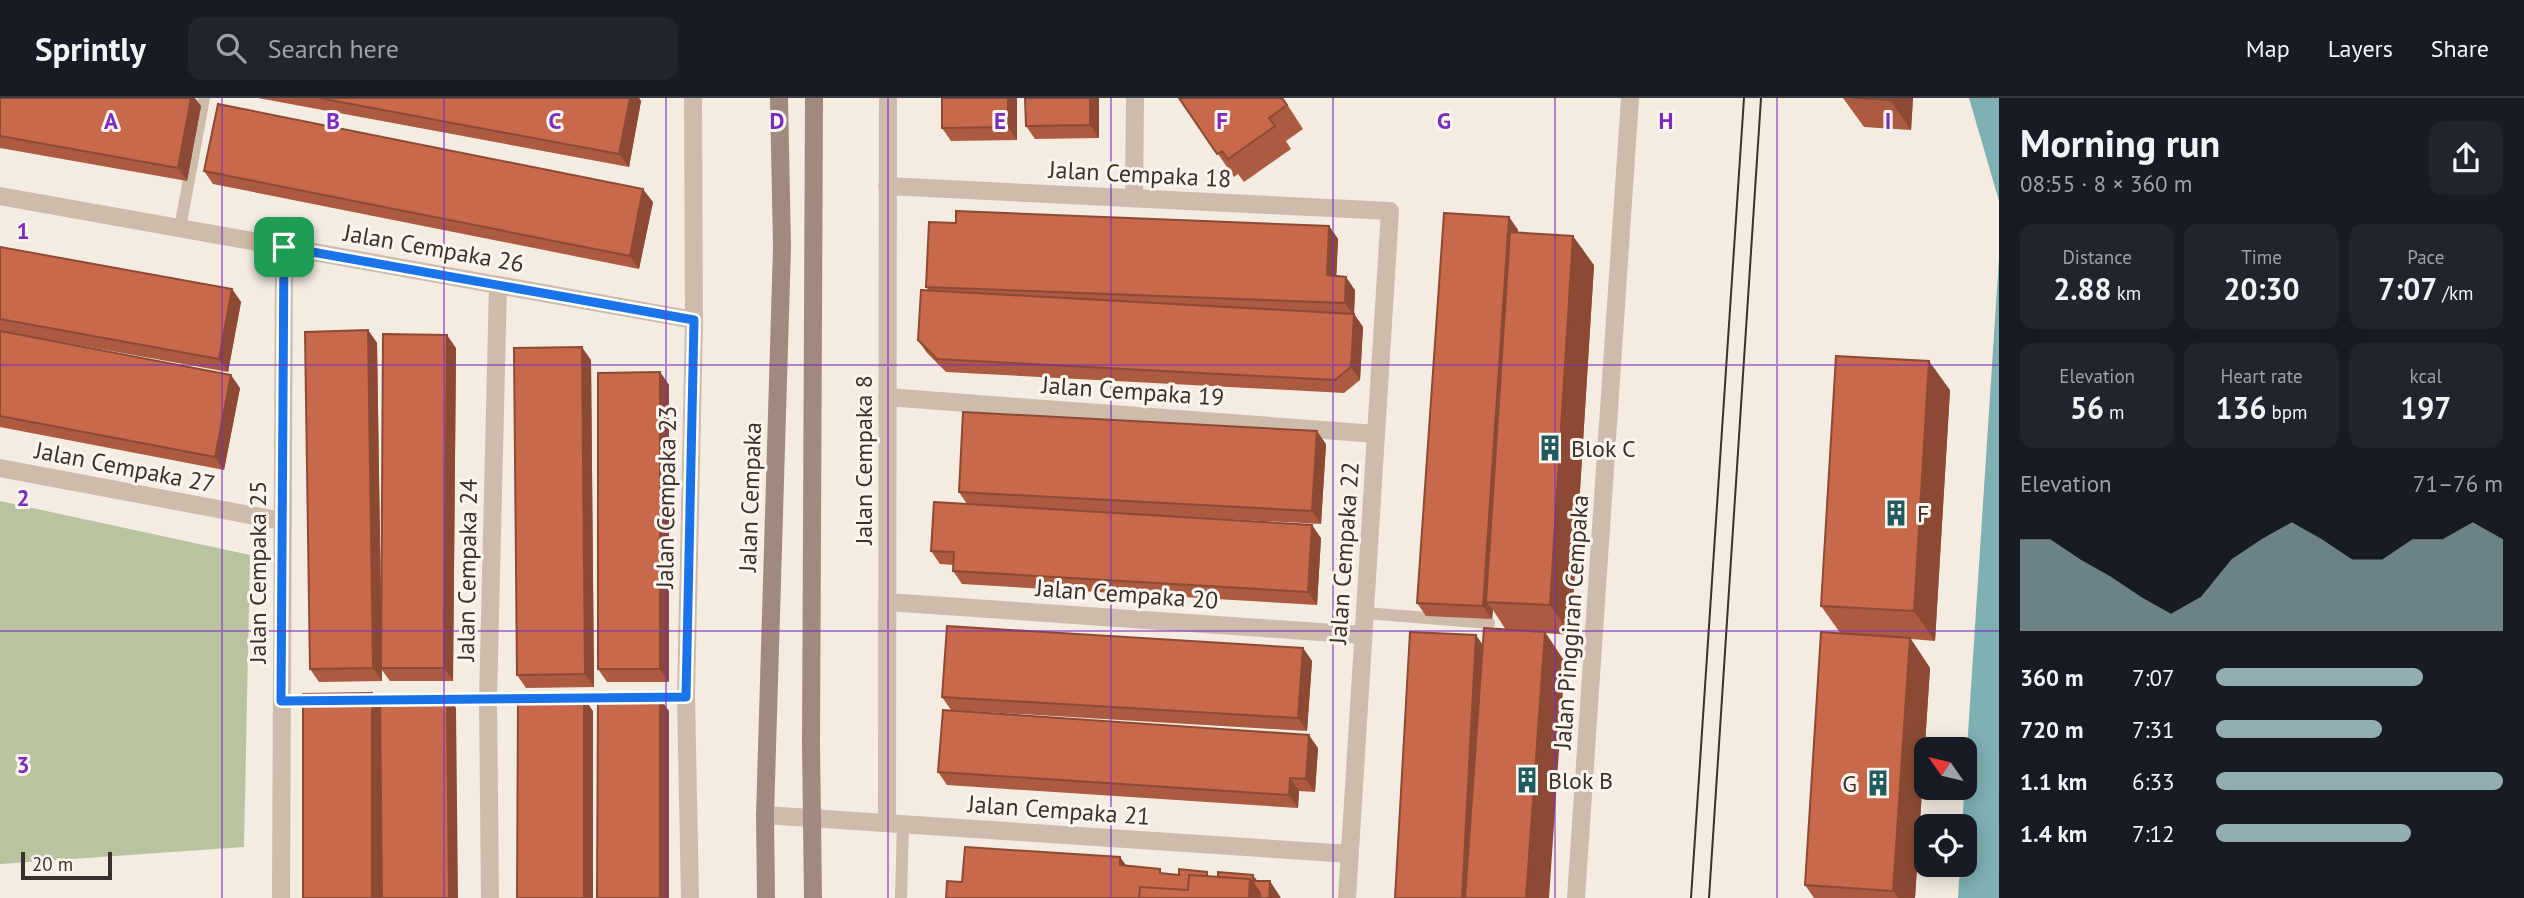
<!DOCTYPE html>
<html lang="en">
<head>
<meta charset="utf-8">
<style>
  body { margin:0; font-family:"PT Sans",sans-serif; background:#20242c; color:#f1f3f6; height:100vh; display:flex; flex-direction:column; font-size:26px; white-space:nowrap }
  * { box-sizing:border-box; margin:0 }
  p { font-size:23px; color:#9ea1a6 }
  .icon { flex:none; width:38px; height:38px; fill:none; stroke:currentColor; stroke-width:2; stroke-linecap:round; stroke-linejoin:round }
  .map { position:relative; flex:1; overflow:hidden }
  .drawer { display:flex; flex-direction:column; background:#171b24; width:525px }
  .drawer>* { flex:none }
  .needle { width:46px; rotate:304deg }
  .fabs { position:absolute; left:1914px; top:639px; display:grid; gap:14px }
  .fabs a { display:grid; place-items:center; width:63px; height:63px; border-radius:14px; background:#171b24; box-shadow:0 4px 18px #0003; font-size:35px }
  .scale { position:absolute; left:21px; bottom:18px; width:91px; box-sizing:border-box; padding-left:7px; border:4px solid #3b302b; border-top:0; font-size:19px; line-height:24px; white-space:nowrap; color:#3b302b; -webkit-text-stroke:5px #fbf5ee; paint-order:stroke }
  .pin { position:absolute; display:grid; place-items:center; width:60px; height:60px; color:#fff; margin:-30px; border-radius:14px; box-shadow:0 4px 10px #0006 }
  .round { display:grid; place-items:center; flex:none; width:74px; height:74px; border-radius:14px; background:#20242c }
  .head { display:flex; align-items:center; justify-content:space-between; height:119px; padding:0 21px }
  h1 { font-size:38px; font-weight:600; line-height:52px }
  .figures { display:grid; grid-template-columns:repeat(3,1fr); gap:10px; height:119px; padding:7px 21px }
  .figures div { display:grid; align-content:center; border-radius:14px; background:#20242c; text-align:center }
  .figures b { font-size:30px; font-weight:600 }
  .figures small { font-size:19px; font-weight:400 }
  .figures p { font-size:19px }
  .chart { height:196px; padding:14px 21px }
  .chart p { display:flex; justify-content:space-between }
  .chart svg { width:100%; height:126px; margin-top:7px; fill:#92aeb2; opacity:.7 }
  ul { padding:0 21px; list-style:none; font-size:23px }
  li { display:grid; grid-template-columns:112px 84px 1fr; align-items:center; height:52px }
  li i { height:18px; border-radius:9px; background:#92aeb2 }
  header { display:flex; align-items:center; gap:42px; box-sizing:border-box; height:98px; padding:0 35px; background:#171b24; border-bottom:2px solid #363941 }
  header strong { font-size:33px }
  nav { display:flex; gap:38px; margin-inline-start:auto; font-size:24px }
  .search { width:490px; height:63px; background:#20242c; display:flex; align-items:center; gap:18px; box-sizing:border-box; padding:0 24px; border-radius:14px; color:#9ea1a6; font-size:26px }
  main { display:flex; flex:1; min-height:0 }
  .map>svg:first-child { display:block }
  .green { fill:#b8c4a0 }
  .water { fill:#7fb0b2 }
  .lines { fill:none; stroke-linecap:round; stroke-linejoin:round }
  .lane { stroke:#cdbbac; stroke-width:12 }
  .street { stroke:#cdbbac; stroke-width:18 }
  .secondary { stroke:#a18a7d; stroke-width:18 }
  .tram { stroke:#3b302b; stroke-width:2 }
  .wall { fill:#ac5a40 }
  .shaded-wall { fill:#8c4a34 }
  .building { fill:#c8694b; stroke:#8c4a34; stroke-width:2 }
  .route-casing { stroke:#fff; stroke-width:14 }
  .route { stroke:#1a73e8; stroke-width:9 }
  .grid { fill:none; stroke:#7b2cbf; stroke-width:2; stroke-opacity:0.55 }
  .labels { text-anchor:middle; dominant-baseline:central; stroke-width:6; stroke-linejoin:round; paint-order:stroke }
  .street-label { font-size:24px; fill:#3b302b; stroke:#fbf5ee }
  .poi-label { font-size:24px; fill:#3b302b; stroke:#fbf5ee; text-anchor:start }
  .grid-label { font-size:23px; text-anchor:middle; font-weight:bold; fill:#7b2cbf; stroke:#fbf5ee; stroke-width:6; stroke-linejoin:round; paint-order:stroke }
</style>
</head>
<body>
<header>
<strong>Sprintly</strong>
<div class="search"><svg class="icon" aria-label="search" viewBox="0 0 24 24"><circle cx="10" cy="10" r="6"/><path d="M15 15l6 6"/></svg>Search here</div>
<nav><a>Map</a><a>Layers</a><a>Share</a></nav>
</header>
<main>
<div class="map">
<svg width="1999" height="800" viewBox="0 0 1999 800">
  <rect width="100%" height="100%" fill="#f4ebe1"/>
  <path class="green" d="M 0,403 L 250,457 L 244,749 L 0,766 Z"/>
  <path class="water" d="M 1969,0 L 1999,0 L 1999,103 Z
    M 1999,160 L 1999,800 L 1958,800 L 1960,767 L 1965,766 L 1965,728 L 1962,728 Z"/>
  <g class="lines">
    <path class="lane" d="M 180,130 L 204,0
      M 1365,515 L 1489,525
      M 551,600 L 686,599
      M 436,602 L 533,601
      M 281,603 L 320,603
      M 901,800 L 903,726"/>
    <path class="street" d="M 887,88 L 1390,113 L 1347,800
      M 0,98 L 694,222
      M 1134,100 L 1135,0
      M 887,299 L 1376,336
      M 0,370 L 282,423
      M 887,504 L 1363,537
      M 765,717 L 1350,756
      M 887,725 L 888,0
      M 281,800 L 284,149
      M 490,800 L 488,601 L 498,187
      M 690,800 L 686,599 L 694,222 L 693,0
      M 1576,800 L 1630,0"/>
    <path class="secondary" d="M 766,800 L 765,717 L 782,149 L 779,0
      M 813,800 L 811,647 L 814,0"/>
    <path class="tram" d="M 1691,800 L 1744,0
      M 1709,800 L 1761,0"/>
  </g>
  <path class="wall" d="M 0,0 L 201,8 L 187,83 L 0,50 Z
    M 258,0 L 639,0 L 641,3 L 629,69 Z
    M 1017,0 L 1017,42 L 951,43 L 942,30 Z
    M 1025,0 L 1099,0 L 1099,40 L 1035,41 L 1026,28 Z
    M 1179,0 L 1283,0 L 1303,31 L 1286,43 L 1291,51 L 1244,84 L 1238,76 L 1234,79 Z
    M 1843,0 L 1913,0 L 1911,32 L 1864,29 Z
    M 204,73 L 653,104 L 639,171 L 213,86 Z
    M 1509,119 L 1518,132 L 1518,135 L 1594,167 L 1571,537 L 1545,535 L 1565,564 L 1483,547 L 1506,532 L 1493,512 L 1492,521 L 1426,518 L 1417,505 Z
    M 956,125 L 1329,128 L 1338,141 L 1336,178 L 1355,192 L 1354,216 L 1363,229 L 1360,282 L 1344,295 L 946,274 L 927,255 L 918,242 L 929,193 L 926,189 Z
    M 0,149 L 232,191 L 241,204 L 228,274 L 0,233 Z
    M 368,232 L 377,245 L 381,513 L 456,250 L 453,583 L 390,583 L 382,572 L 382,583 L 319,584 L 310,571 Z
    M 0,233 L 240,290 L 224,372 L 0,329 Z
    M 591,262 L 594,589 L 526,590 L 517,577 Z
    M 660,274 L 669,287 L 669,584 L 607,584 L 598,571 Z
    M 1950,292 L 1935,543 L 1911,541 L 1930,570 L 1915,800 L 1814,800 L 1805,787 L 1841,536 L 1821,508 Z
    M 1326,346 L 1321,426 L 1019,410 L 1321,440 L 1317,507 L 962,486 L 953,473 L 954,467 L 940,466 L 931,453 L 967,406 L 959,394 Z
    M 1303,550 L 1312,563 L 1307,633 L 951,612 L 942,599 Z
    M 1318,650 L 1315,694 L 1299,693 L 1298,710 L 947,687 L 938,674 Z"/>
  <path class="shaded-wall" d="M 191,0 L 195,0 L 201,8 L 187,83 L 178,70 Z
    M 630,0 L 639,0 L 641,3 L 629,69 L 619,56 Z
    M 1008,0 L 1017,0 L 1017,42 L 1008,29 Z
    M 1090,0 L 1099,0 L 1099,40 L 1090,27 Z
    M 1890,0 L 1913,0 L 1911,32 L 1890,2 Z
    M 643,91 L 653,104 L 639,171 L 630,158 Z
    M 1509,119 L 1518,132 L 1493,504 L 1486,504 L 1493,512 L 1492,521 L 1483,508 Z
    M 1329,128 L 1338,141 L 1336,190 L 1327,177 Z
    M 1573,138 L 1594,167 L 1571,537 L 1550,507 Z
    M 1346,179 L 1355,192 L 1354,216 L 1363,229 L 1360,282 L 1351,269 L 1354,218 L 1345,205 Z
    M 232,191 L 241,204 L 228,274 L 219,261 Z
    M 368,232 L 377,245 L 382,570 L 381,570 L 382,572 L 382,583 L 373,570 Z
    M 447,237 L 456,250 L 453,583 L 444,570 Z
    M 582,249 L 591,262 L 594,589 L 585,576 Z
    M 1929,263 L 1950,292 L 1935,543 L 1914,513 Z
    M 660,274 L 669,287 L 669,584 L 660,571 Z
    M 231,277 L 240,290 L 224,372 L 215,359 Z
    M 1317,333 L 1326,346 L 1321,426 L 1312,413 Z
    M 1312,427 L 1321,440 L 1317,507 L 1308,494 Z
    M 1545,534 L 1565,564 L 1549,800 L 1526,800 Z
    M 1476,537 L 1485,550 L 1472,800 L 1462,800 Z
    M 1910,540 L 1930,570 L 1915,800 L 1898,800 L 1893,793 Z
    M 1303,550 L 1312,563 L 1307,633 L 1298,620 Z
    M 372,595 L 382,608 L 382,800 L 372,800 Z
    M 447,597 L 456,610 L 458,800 L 449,800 Z
    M 584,600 L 593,613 L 593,800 L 584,800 Z
    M 660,600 L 669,613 L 669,800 L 660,800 Z
    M 1309,637 L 1318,650 L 1315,694 L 1306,681 Z
    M 1290,680 L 1299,693 L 1298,710 L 1289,697 Z
    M 1120,759 L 1137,782 L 1120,767 Z
    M 1253,777 L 1269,799 L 1270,783 L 1281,800 L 1265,800 L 1253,783 Z
    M 1250,781 L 1264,800 L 1249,800 Z"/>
  <path class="building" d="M 0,0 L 191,0 L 178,70 L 0,38 Z
    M 319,0 L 630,0 L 619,56 Z
    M 942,0 L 1008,0 L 1008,29 L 942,30 Z
    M 1025,0 L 1090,0 L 1090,27 L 1026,28 Z
    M 1179,0 L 1282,0 L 1287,7 L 1269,20 L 1275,28 L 1228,61 L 1222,53 L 1217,56 Z
    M 1854,0 L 1890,0 L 1890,2 Z
    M 218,6 L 643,91 L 630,158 L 204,73 Z
    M 956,113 L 1329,128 L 1327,177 L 1346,179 L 1345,205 L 926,189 L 929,124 L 956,125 Z
    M 1444,115 L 1509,119 L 1483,508 L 1417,505 Z
    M 1510,134 L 1573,138 L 1550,507 L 1486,504 Z
    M 0,149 L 232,191 L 219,261 L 0,221 Z
    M 921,192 L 1354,216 L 1351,269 L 1335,282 L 937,261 L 918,242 Z
    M 368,232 L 373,570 L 310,571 L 305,234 Z
    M 0,233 L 231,277 L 215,359 L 0,318 Z
    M 383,236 L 447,237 L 444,570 L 381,570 Z
    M 582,249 L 585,576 L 517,577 L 514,250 Z
    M 1836,258 L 1929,263 L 1914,513 L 1821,508 Z
    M 660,274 L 660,571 L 598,571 L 598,275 Z
    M 963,314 L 1317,333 L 1312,413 L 959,394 Z
    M 934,404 L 1312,427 L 1308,494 L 953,473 L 954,454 L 931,453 Z
    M 947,528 L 1303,550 L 1298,620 L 942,599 Z
    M 1484,530 L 1545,534 L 1526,800 L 1465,800 Z
    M 1410,534 L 1476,537 L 1462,800 L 1395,800 Z
    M 1821,534 L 1910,540 L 1893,793 L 1805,787 Z
    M 372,595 L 372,800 L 303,800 L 303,596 Z
    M 447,597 L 449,800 L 382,800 L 380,598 Z
    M 518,600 L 584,600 L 584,800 L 517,800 Z
    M 598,600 L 660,600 L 660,800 L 597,800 Z
    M 943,612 L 1309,637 L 1306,681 L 1290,680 L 1289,697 L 938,674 Z
    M 965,749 L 1120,759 L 1120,767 L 1160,771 L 1160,775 L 1179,777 L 1179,771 L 1207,774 L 1207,778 L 1189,777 L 1188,792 L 1140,789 L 1139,800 L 946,800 L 947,783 L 962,784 Z
    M 1218,774 L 1253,777 L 1253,783 L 1270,783 L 1269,800 L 1260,800 L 1260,795 L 1250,781 L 1218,779 Z
    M 1189,777 L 1250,781 L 1249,800 L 1139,800 L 1140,789 L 1188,792 Z"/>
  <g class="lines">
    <g class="route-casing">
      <path id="route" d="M 284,149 L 694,222 L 686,599 L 281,603 Z"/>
    </g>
    <use href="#route" class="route"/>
  </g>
  <path class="grid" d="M 222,0 L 222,800M 444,0 L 444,800M 666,0 L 666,800M 888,0 L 888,800M 1111,0 L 1111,800M 1333,0 L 1333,800M 1555,0 L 1555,800M 1777,0 L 1777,800M 0,267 L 1999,267M 0,533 L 1999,533"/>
  <defs>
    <g id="building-bare" transform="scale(2.1)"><path d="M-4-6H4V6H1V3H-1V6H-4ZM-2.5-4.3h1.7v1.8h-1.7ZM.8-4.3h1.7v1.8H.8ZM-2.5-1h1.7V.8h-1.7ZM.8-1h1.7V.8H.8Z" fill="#1f5a5e" stroke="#fbf5ee" stroke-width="2.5" paint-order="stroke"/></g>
  </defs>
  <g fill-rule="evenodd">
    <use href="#building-bare" x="1550" y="350"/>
    <use href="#building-bare" x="1896" y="415"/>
    <use href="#building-bare" x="1527" y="682"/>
    <use href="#building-bare" x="1878" y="685"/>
  </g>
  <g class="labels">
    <g class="street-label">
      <text transform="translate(1140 76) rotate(3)">Jalan Cempaka 18</text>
      <text transform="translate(434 150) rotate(10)">Jalan Cempaka 26</text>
      <text transform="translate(1133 293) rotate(4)">Jalan Cempaka 19</text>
      <text transform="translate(863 362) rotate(-90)">Jalan Cempaka 8</text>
      <text transform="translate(125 369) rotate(11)">Jalan Cempaka 27</text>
      <text transform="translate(666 399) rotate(-89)">Jalan Cempaka 23</text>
      <text transform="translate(750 399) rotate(-88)">Jalan Cempaka</text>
      <text transform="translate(1344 455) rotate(-86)">Jalan Cempaka 22</text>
      <text transform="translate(467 472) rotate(-89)">Jalan Cempaka 24</text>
      <text transform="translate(257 474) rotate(-90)">Jalan Cempaka 25</text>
      <text transform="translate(1127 496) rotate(4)">Jalan Cempaka 20</text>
      <text transform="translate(1571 524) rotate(-86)">Jalan Pinggiran Cempaka</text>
      <text transform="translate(1059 712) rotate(4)">Jalan Cempaka 21</text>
    </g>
    <g class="poi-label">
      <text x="1571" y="350">Blok C</text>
      <text x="1917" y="415">F</text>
      <text x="1548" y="682">Blok B</text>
      <text x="1857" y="685" text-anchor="end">G</text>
    </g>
  </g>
  <g class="grid-label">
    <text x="111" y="31">A</text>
    <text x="333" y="31">B</text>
    <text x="555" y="31">C</text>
    <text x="777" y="31">D</text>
    <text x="1000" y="31">E</text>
    <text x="1222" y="31">F</text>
    <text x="1444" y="31">G</text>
    <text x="1666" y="31">H</text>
    <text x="1888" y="31">I</text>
    <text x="23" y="141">1</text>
    <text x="23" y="408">2</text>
    <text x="23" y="675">3</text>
  </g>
</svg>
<div class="fabs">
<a><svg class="needle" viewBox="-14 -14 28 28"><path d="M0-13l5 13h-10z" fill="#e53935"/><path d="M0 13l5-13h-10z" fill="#9ea1a6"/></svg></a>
<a><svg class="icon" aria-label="locate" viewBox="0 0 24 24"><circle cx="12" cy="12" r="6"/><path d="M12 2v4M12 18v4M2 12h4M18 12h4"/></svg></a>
</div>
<div class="scale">20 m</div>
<div class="pin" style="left:284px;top:149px;background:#1e9e55"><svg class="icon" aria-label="arrive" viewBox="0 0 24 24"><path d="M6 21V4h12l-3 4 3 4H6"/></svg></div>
</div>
<section class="drawer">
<div class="head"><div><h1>Morning run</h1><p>08:55 · 8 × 360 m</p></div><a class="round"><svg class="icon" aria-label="share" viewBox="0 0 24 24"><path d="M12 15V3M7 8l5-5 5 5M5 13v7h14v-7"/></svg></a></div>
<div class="figures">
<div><p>Distance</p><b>2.88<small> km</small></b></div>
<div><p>Time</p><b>20:30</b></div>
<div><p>Pace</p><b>7:07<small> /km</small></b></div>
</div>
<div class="figures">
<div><p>Elevation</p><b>56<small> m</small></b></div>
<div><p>Heart rate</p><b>136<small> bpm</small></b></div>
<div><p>kcal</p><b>197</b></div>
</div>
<div class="chart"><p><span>Elevation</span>71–76 m</p>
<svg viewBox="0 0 160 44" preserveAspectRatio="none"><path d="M0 44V12L10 12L20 19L30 25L40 32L50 38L60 32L70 19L80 12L90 6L100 12L110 19L120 19L130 12L140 12L150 6L160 12V44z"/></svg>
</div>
<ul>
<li><b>360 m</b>7:07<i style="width:72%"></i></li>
<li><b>720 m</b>7:31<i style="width:58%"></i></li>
<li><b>1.1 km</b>6:33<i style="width:100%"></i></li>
<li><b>1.4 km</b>7:12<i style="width:68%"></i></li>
</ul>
</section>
</main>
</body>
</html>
